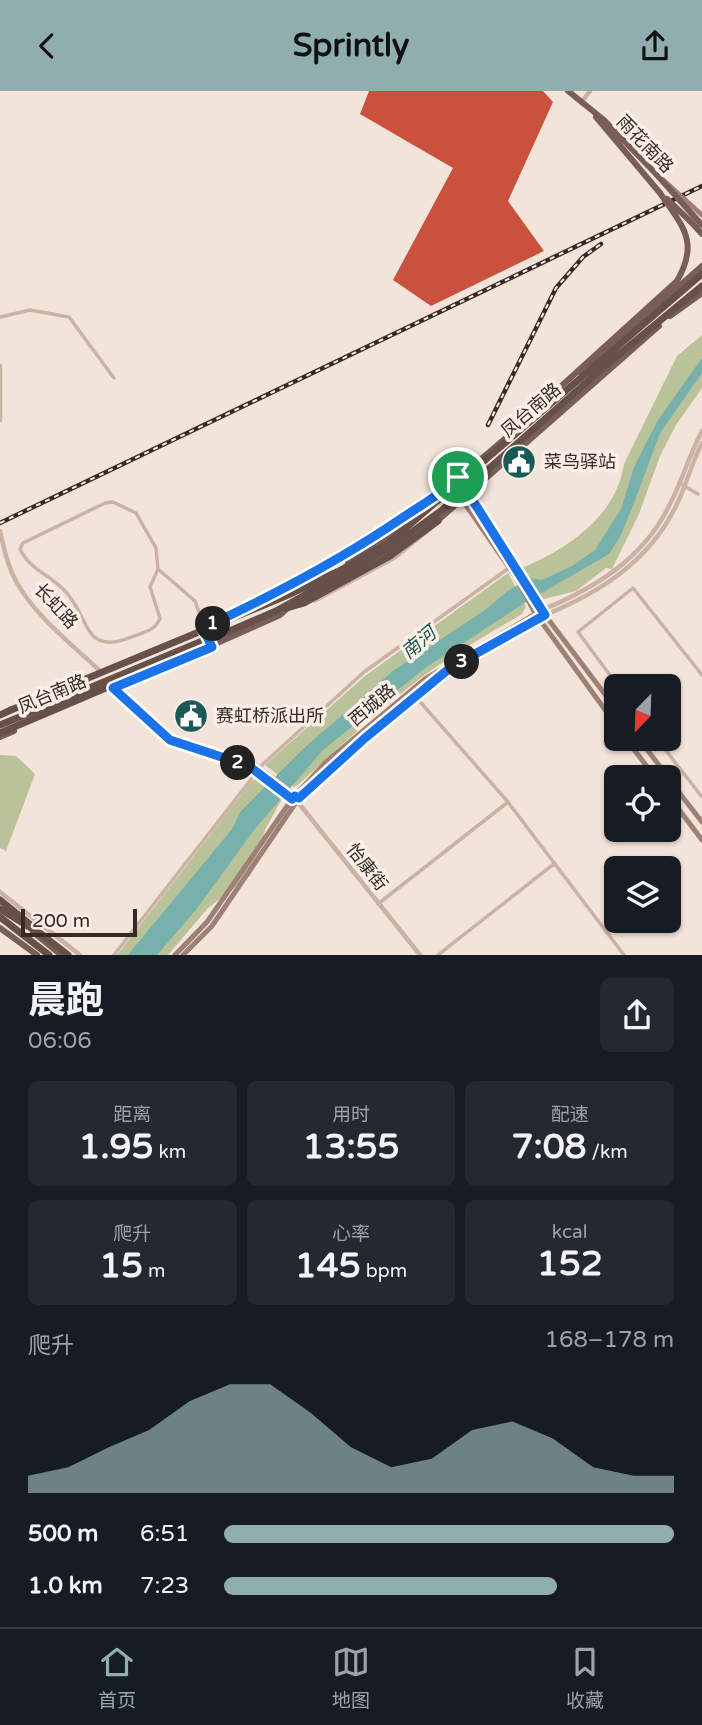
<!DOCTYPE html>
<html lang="zh">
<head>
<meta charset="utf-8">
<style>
  body { margin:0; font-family:"Varela Round","Noto Sans SC",sans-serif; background:#242831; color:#f1f3f6; height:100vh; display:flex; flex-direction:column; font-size:26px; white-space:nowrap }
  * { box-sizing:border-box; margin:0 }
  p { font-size:23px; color:#9ea1a6 }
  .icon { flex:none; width:38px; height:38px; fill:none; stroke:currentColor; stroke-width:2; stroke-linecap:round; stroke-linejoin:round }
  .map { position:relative; height:864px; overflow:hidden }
  .details { display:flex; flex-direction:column; background:#171b24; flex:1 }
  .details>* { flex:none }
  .needle { width:46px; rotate:203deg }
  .buttons { position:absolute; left:604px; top:583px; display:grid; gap:14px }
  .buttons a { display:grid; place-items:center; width:77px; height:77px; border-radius:10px; background:#171b24; box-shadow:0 2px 5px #0004; font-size:35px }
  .scale { position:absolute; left:21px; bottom:18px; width:116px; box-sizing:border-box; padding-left:7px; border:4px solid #362a27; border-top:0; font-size:19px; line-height:24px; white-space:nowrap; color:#362a27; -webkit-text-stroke:5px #faeee6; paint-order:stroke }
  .pin { position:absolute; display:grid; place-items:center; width:60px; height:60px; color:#fff; margin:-30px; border:4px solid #fff; border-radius:50%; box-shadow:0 2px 7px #0007 }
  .km { position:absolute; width:35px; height:35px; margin:-18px; border-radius:50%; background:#222; color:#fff; font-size:19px; line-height:35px; text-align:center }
  .round { display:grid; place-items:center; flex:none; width:74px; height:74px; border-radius:10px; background:#242831 }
  .head { display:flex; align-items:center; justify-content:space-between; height:119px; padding:0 28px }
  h1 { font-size:38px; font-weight:700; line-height:52px }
  .figures { display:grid; grid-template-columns:repeat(3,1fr); gap:10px; height:119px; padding:7px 28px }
  .figures div { display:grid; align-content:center; border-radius:10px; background:#242831; text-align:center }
  .figures b { font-size:35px; font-weight:700 }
  .figures small { font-size:19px; font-weight:400 }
  .figures p { font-size:19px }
  .chart { height:196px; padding:14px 28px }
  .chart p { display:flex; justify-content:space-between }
  .chart svg { width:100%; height:126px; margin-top:7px; fill:#90aeae; opacity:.7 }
  ul { padding:0 28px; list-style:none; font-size:23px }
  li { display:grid; grid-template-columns:112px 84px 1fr; align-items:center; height:52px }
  li i { height:18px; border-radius:9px; background:#90aeae }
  header { display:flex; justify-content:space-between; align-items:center; height:91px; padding:0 28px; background:#90aeae; color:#111; font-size:32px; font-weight:700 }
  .menu { display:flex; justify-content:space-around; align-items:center; height:98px; border-top:2px solid #363941; background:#171b24; font-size:19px; color:#9ea1a6 }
  .menu a { display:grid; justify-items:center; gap:4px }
  .menu .current { color:#90aeae }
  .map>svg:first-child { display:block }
  .green { fill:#b9c299 }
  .water { fill:#77b1ac }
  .building { fill:#cb513f }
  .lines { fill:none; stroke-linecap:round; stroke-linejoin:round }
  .minor { stroke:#cbb2a5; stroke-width:3.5 }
  .tertiary { stroke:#cbb2a5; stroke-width:4.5 }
  .secondary { stroke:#9f8076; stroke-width:5 }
  .primary { stroke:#795e57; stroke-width:6 }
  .trunk { stroke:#68504a; stroke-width:7 }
  .rail-casing { stroke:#362a27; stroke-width:4.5 }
  .rail { stroke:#faeee6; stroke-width:2; stroke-dasharray:5; stroke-linecap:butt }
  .secondary-bridge { stroke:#9f8076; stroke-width:5 }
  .primary-bridge { stroke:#795e57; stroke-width:6 }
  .trunk-bridge { stroke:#68504a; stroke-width:7 }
  .route-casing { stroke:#fff; stroke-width:14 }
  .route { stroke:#1a73e8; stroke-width:9 }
  .labels { text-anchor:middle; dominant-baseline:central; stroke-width:7; stroke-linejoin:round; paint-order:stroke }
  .street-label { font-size:18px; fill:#362a27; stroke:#faeee6 }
  .poi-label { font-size:18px; fill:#362a27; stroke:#faeee6; text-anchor:start }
  .water-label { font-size:19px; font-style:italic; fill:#1a5a56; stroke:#faeee6 }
</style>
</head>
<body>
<header><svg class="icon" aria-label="back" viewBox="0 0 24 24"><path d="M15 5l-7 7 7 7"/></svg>Sprintly<svg class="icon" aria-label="share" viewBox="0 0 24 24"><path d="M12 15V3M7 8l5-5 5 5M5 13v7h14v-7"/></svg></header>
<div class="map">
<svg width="702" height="864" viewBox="0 0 702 864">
  <rect width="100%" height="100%" fill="#f2e4d9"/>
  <path class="green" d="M 702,244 L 702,297 L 676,334 L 660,365 L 639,423 L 612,478 L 606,477 L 576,500 L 540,509 L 522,477 C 567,458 616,426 624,373 L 677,265 Z
    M 508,482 L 526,516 L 522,523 C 485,545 447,566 413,593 C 373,624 336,659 299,693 L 294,696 L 265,674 L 365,585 Z
    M 0,664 L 16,665 L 35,683 L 6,760 L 0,757 Z
    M 260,687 L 284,704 L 265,739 L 251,784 L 208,817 L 168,864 L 117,864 L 252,690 Z"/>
  <path class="water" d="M 702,267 L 702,282 L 660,342 L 634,412 L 620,446 L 609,463 L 523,513 L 425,577 L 323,659 L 254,739 L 195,820 L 157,864 L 128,864 L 232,738 L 241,720 L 303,658 L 393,580 L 485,519 L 508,500 L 529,487 L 542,489 L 572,475 L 595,459 L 621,418 L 634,376 L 658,329 Z"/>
  <path class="building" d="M 369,0 L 543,0 L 553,11 L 508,110 L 544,160 L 431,215 L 393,189 L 453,77 L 360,23 Z"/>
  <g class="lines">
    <path class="minor" d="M 0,226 L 30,219 L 69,226 L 114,287
      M 679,392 L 698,403
      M 113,411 L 136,422 L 156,457 L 158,478 L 150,496 L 160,527 C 156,539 145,541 134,545 C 82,567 91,526 64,499 C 49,483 30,479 20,458 L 23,452 L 105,412 Z
      M 343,464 L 423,414
      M 158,478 L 195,510 L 209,550
      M 273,503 L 312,481
      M 315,510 L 395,467 L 432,437
      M 618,595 L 578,541 L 633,497 L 702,584
      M 415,605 L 508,711 L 624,864
      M 657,648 L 702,706
      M 378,813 L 508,711
      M 114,864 L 263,673 L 364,581 L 509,477
      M 438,864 L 555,772"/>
    <path class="tertiary" d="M 581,12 L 590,0
      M 0,275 L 0,329
      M 0,440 C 4,458 8,476 17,492 C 37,527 73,554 101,581
      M 542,519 C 595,497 643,468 669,415 C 682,391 689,364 702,340
      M 545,524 C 599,502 648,471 675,417 C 686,396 691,373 702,352
      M 110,593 L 170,649 L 249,675 L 297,710 L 420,864
      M 118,595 L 169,644 L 191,655 L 255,673 L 298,706
      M 0,801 L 80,864"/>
    <path class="secondary" d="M 452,394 L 517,488 L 535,522 L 616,634
      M 467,401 L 545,524 L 616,618
      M 626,648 L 655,686
      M 639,648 L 668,686
      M 668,687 L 702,731
      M 668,704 L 702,749
      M 175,864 L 207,831 L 292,708 L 326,671 L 425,588 L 542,519
      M 183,864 L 212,835 L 299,707 L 329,678 L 450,577 L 545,524"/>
    <path class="primary" d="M 568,0 L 604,29 L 657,84
      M 596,26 L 660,102
      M 692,123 L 702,134
      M 690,130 L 702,143
      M 670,225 L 702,202
      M 581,282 L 702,175
      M 433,409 L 560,301
      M 436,431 L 659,235
      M 348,471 L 401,437
      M 231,524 L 270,505 L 279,504
      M 175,571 L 280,524 L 291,514
      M 0,646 L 14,640
      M 0,837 L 37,864
      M 33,841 L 61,864"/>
    <path class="trunk" d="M 413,425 L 431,411
      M 390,465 L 438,430
      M 0,624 L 11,619
      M 0,809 L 32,835
      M 0,826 L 49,864
      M 41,843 L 68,864"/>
    <g class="rail-casing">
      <path id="rail" d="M 488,334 L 556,197 L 583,166 L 601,153
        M 0,432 L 702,95"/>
    </g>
    <use href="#rail" class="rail"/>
    <path class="secondary-bridge" d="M 661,87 L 702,124"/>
    <path class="primary-bridge" d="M 657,84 L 692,123
      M 667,108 L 690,130
      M 557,299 L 677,190 C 700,150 682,135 660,102"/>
    <path class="trunk-bridge" d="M 275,506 L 367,455 L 413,425
      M 287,517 L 304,512 L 390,465
      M 11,619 L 288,504 L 339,480 L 387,453 L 702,183
      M 0,634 L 200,551
      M 0,642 L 188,562 L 211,548 L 276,520 L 390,457 L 442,419 L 605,275 L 702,195
      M 0,818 L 44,845"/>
  </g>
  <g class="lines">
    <g class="route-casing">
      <path id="route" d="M 458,386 L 545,524 L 450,577 L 365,647 L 299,707 L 295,705 L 292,708 L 249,675 L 170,649 L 113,597 L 212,556 L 203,537 C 272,505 339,470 402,427 C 423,413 440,404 458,386 Z"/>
    </g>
    <use href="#route" class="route"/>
  </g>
  <defs>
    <g id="civic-disc" transform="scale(1.75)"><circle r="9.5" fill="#1a5a56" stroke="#faeee6"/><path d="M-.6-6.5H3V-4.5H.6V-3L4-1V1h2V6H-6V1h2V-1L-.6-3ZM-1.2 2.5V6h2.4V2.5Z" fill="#fff"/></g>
  </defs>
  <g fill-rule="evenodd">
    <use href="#civic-disc" x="519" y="371"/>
    <use href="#civic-disc" x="191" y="625"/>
  </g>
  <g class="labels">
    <g class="street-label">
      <text transform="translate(645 53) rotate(46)">雨花南路</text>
      <text transform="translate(531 319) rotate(-41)">凤台南路</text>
      <text transform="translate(56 515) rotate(47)">长虹路</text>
      <text transform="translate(52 603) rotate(-23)">凤台南路</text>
      <text transform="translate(372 614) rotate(-40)">西城路</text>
      <text transform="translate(367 776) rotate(52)">怡康街</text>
    </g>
    <g class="poi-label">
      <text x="544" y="371">菜鸟驿站</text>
      <text x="216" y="625">赛虹桥派出所</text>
    </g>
    <g class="water-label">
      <text transform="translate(419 552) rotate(-40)">南河</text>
    </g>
  </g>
</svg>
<div class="buttons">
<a><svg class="needle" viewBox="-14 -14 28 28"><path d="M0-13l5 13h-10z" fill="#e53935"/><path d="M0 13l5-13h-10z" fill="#9ea1a6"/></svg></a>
<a><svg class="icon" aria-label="locate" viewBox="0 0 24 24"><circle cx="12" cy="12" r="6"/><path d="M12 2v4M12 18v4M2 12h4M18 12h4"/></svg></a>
<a><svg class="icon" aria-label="layers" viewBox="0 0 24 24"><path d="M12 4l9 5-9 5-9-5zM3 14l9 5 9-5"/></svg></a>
</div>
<div class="scale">200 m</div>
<div class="pin" style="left:458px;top:386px;background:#1e9e55"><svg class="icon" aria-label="arrive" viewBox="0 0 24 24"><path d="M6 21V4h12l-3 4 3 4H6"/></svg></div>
<b class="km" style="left:213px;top:533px">1</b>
<b class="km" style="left:238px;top:672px">2</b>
<b class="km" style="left:462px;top:571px">3</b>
</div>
<section class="details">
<div class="head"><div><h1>晨跑</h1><p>06:06</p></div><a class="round"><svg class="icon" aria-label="share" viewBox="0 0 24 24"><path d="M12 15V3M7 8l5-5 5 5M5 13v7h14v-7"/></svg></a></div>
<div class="figures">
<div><p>距离</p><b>1.95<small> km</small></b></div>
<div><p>用时</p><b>13:55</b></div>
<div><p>配速</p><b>7:08<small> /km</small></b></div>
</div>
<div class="figures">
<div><p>爬升</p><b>15<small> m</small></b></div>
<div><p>心率</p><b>145<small> bpm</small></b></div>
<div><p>kcal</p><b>152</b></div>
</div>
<div class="chart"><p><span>爬升</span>168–178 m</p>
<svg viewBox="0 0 160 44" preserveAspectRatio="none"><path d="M0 44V38L10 35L20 28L30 22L40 12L50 6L60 6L70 16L80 28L90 35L100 32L110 22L120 19L130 25L140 35L150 38L160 38V44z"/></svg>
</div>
<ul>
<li><b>500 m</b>6:51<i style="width:100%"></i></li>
<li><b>1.0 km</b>7:23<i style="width:74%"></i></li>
</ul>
</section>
<nav class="menu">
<a class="current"><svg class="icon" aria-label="home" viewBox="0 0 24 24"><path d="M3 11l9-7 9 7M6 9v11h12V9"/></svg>首页</a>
<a><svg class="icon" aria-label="map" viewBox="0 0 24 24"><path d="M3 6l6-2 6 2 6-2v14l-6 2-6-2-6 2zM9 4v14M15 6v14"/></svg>地图</a>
<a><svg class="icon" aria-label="saved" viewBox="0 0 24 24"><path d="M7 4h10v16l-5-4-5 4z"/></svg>收藏</a>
</nav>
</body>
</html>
